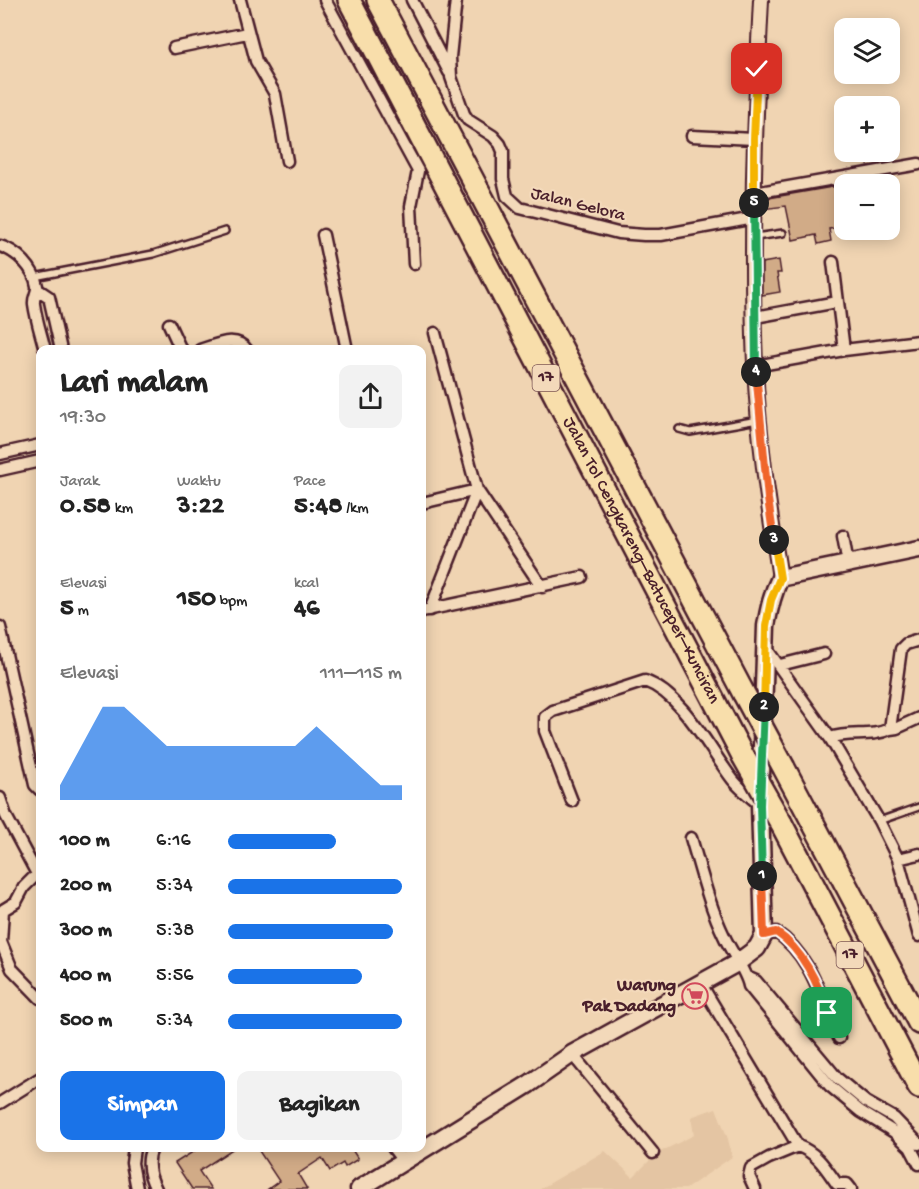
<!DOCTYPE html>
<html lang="id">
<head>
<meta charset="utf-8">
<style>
  body { margin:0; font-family:"Gochi Hand",sans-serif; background:#f2f2f2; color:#222; height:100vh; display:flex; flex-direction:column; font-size:22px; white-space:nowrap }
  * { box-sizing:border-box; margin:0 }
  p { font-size:20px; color:#767676 }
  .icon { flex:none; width:33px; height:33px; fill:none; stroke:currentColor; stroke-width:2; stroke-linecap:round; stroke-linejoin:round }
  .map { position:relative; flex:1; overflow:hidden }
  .sheet { position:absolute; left:36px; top:345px; width:390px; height:807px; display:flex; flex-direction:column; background:#fff; border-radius:12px; box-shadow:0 3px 15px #0003 }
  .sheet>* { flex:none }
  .fabs { position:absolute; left:834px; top:18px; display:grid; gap:12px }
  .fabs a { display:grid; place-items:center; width:66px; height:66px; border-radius:12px; background:#fff; box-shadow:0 3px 15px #0003; font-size:30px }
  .pin { position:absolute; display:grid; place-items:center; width:51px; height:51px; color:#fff; margin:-26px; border-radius:12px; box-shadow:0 3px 9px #0006 }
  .km { position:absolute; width:30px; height:30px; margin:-15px; border-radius:50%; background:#222; color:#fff; font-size:16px; line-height:30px; text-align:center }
  .round { display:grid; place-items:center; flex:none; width:63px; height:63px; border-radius:12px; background:#f2f2f2 }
  .summary { display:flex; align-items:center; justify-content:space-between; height:102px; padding:0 24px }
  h1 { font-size:33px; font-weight:800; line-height:45px }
  .metrics { display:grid; grid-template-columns:repeat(3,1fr); gap:9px; height:102px; padding:6px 24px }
  .metrics div { display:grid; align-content:center }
  .metrics b { font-size:26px; font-weight:800 }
  .metrics small { font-size:16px; font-weight:400 }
  .metrics p { font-size:16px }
  .chart { height:168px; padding:12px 24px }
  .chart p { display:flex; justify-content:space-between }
  .chart svg { width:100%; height:108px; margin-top:6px; fill:#1a73e8; opacity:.7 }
  .cta { display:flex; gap:12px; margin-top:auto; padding:12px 24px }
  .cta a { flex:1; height:69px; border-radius:12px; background:#1a73e8; color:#fff; font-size:24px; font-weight:800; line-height:69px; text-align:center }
  .cta a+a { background:#f2f2f2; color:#222 }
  ul { padding:0 24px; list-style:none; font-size:20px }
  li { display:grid; grid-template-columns:96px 72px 1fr; align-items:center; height:45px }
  li i { height:15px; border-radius:8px; background:#1a73e8 }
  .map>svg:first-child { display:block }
  .built { fill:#e4c5a3 }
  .building { fill:#d1ab87; stroke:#4a1f2b; stroke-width:1.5 }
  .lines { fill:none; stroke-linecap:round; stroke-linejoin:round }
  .service-casing { stroke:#4a1f2b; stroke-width:10 }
  .minor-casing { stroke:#4a1f2b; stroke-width:15 }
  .tertiary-casing { stroke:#4a1f2b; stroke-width:18 }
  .secondary-casing { stroke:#4a1f2b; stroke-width:21 }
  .motorway-casing { stroke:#4a1f2b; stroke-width:26 }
  .service { stroke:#f3d9ba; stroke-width:5 }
  .minor { stroke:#f3d9ba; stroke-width:10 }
  .tertiary { stroke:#f3d9ba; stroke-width:14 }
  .secondary { stroke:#f3d9ba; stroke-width:16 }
  .motorway { stroke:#f8deab; stroke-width:21 }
  .motorway-bridge-casing { stroke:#4a1f2b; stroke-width:26; stroke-linecap:butt }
  .motorway-bridge { stroke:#f8deab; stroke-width:21 }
  .split-1-casing { stroke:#fff; stroke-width:12 }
  .split-2-casing { stroke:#fff; stroke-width:12 }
  .split-3-casing { stroke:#fff; stroke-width:12 }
  .split-4-casing { stroke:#fff; stroke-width:12 }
  .split-5-casing { stroke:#fff; stroke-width:12 }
  .split-6-casing { stroke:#fff; stroke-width:12 }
  .split-1 { stroke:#f0652b; stroke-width:8 }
  .split-2 { stroke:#22a559; stroke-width:8 }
  .split-3 { stroke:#f5b400; stroke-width:8 }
  .split-4 { stroke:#f0652b; stroke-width:8 }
  .split-5 { stroke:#22a559; stroke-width:8 }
  .split-6 { stroke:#f5b400; stroke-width:8 }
  .labels { text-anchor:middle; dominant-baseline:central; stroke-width:4.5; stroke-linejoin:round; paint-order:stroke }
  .shield { fill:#f3d9ba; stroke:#7d5756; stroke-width:1.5 }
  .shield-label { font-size:16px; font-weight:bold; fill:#4a1f2b }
  .street-label { font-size:18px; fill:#4a1f2b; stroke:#f3d9ba }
  .poi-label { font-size:18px; font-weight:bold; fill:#4a1f2b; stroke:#f3d9ba; text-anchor:end }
</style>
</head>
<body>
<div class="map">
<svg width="919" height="1189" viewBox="0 0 919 1189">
  <rect width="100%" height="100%" fill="#f0d4b2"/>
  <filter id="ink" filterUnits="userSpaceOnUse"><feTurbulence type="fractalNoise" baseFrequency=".0167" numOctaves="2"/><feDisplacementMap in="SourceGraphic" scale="12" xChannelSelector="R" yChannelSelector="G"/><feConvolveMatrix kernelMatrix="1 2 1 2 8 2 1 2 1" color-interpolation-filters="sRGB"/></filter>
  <g filter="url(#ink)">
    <path class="built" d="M 716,1108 L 728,1139 L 732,1157 L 686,1189 L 540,1189 L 605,1151 L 633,1177 L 656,1154 L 694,1135 L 691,1117 Z"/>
    <path class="building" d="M 844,185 L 844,227 L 829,229 L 831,241 L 818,244 L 816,235 L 793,240 L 786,206 L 762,209 L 763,199 Z
      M 779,260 L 781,273 L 777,273 L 780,292 L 762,295 L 762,263 Z
      M 199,1148 L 234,1148 L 199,1171 L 211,1189 L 192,1189 L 175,1163 Z
      M 257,1148 L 351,1148 L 358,1159 L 345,1167 L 343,1163 L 330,1171 L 322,1158 L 298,1174 L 307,1189 L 268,1189 L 279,1181 Z"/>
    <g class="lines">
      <g class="service-casing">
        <path id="service" d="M 755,237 L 783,233
          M 34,277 L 153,254 L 225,231
          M 679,429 L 690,432 L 758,420
          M 879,821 L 919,807"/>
      </g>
      <g class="minor-casing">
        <path id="minor" d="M 240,0 L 256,61 L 275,94 L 287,161
          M 325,0 L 418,171 L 411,206 L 414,264
          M 412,0 L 449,72
          M 456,0 L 450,57 L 451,77 L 464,114 L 468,120 L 493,136 L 500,144 L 503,151 L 503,179 L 507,196 L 520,208 L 618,233 L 644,235 L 661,235 L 754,218
          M 174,48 L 247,33
          M 692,136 L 754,139
          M 754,193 L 919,164
          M 323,235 L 347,350
          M 0,246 C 17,251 34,268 37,286 C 38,292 33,297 34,304 C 36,319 41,334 45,350
          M 833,262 L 844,350
          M 37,289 L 49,297 L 61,350
          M 755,317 L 837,302
          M 169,324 L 181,350
          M 200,350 C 216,345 236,334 247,350
          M 755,366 L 844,350 L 919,341
          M 0,454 L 40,445
          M 0,470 L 40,461
          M 422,503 L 477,490 L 542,587
          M 843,536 L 848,564
          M 430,610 L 477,490 L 435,333
          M 422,611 L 582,577
          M 0,627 L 35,785 L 40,790
          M 766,648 L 830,738 L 879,821 L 898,859 L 919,936
          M 780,665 L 824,654
          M 890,729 L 897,728 L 919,718
          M 830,738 C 850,731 871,738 890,729 L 901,649 L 906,644 L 919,640
          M 0,798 L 6,816 L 37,874 L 24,887 L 16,902 L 3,910 L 1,942 L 12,969 L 40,998
          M 572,801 L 545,731 L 545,717 L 553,711 L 645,681 C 683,695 709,749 733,780 C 741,790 751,797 760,805
          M 691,838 C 701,871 709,905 724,936 C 731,952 746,971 749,986 L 830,1086 L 860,1111 L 894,1132 L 910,1147 L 919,1164
          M 898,859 L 919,854
          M 764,935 L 776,932 C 812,956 822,1002 839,1038
          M 747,977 L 756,981 L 837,1078 L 866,1102 L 894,1118 L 919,1144
          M 701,984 L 798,1146 C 817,1153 825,1167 837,1184 L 847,1184 L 851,1189
          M 572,1054 L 653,1153
          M 0,1103 L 40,1078
          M 134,1148 L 132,1163 L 137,1189
          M 152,1148 C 146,1161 149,1176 156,1189
          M 393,1148 L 403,1161
          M 755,1189 L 749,1176 L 751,1168 L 769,1158 L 798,1146"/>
      </g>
      <g class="tertiary-casing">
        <path id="tertiary" d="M 761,0 C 755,121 750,244 755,365 C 758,436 769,508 780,578"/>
      </g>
      <g class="secondary-casing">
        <path id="secondary" d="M 359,1189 L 529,1084 L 572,1054 L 737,963 L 757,948 L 764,935 L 760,805 L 766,626 C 769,609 772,594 780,578 L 919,549"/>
      </g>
      <g class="motorway-casing">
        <g id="motorway">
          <path id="s1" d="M 349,0 L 743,756"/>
          <path d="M 378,0 L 744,694"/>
          <path d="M 784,768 L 919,1023"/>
          <path d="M 781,823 L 919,1087"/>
        </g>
      </g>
      <use href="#service" class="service"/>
      <use href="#minor" class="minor"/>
      <use href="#tertiary" class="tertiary"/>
      <use href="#secondary" class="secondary"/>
      <use href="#motorway" class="motorway"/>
      <g class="motorway-bridge-casing">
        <path id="motorway-bridge" d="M 744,694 L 784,768
          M 743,756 L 781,823"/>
      </g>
      <use href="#motorway-bridge" class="motorway-bridge"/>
    </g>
  </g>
  <g class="lines" filter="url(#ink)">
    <g class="split-1-casing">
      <path id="split-1" d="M 762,876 L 764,935 L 776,932 C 802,949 819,984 827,1013"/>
    </g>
    <g class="split-2-casing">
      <path id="split-2" d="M 762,876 L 760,805 L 764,707"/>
    </g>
    <g class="split-3-casing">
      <path id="split-3" d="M 764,707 L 766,626 L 771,600 L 780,578 L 774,540"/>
    </g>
    <g class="split-4-casing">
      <path id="split-4" d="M 756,372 L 768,499 L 774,540"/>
    </g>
    <g class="split-5-casing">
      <path id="split-5" d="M 754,203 L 756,372"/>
    </g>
    <g class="split-6-casing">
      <path id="split-6" d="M 754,203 L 754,139 L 757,69"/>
    </g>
    <use href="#split-1" class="split-1"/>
    <use href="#split-2" class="split-2"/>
    <use href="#split-3" class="split-3"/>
    <use href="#split-4" class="split-4"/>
    <use href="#split-5" class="split-5"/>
    <use href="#split-6" class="split-6"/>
  </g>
  <defs>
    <g id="supermarket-ring" transform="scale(1.35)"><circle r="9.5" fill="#f3d9ba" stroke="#d1495b" stroke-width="1.5"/><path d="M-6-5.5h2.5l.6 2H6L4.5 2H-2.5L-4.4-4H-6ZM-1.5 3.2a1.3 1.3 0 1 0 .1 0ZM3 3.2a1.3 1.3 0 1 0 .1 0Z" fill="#d1495b"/></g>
  </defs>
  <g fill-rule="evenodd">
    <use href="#supermarket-ring" x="695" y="996"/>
  </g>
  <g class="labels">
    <g class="shield">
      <rect x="532.5" y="365" width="27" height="26" rx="4.5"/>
      <rect x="836.5" y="942" width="27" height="26" rx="4.5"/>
    </g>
    <g class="shield-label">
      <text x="546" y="378">17</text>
      <text x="850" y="955">17</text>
    </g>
    <g class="street-label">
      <text transform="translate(578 205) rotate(14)">Jalan Gelora</text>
      <text stroke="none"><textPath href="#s1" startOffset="632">Jalan Tol Cengkareng–Batuceper–Kunciran</textPath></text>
    </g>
    <g class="poi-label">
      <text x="676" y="986">Warung<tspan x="676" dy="21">Pak Dadang</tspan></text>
    </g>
  </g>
</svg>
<div class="fabs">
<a><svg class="icon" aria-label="layers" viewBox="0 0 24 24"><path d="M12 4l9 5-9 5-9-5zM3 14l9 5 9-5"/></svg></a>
<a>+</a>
<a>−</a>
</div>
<div class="pin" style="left:827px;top:1013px;background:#1e9e55"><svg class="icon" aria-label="arrive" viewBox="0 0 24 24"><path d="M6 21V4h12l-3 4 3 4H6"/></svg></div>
<div class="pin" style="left:757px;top:69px;background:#d93025"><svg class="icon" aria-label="check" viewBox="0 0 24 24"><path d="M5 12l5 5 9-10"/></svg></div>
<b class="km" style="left:762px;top:876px">1</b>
<b class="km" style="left:764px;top:707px">2</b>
<b class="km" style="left:774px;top:540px">3</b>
<b class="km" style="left:756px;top:372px">4</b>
<b class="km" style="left:754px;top:203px">5</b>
<section class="sheet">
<div class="summary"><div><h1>Lari malam</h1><p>19:30</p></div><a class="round"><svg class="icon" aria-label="share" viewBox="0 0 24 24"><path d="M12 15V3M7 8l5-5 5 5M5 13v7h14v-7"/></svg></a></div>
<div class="metrics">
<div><p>Jarak</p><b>0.58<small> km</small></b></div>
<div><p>Waktu</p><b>3:22</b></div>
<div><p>Pace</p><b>5:48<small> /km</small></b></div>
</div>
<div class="metrics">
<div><p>Elevasi</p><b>5<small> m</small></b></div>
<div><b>150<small> bpm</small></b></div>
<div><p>kcal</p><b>46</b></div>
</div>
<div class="chart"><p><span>Elevasi</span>111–115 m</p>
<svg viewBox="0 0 160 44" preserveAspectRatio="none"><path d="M0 44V38L10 22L20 6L30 6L40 14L50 22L60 22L70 22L80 22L90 22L100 22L110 22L120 14L130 22L140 30L150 38L160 38V44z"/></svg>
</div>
<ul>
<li><b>100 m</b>6:16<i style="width:62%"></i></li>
<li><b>200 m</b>5:34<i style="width:100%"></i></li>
<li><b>300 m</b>5:38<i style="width:95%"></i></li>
<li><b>400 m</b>5:56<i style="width:77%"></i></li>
<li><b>500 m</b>5:34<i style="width:100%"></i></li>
</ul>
<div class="cta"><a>Simpan</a><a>Bagikan</a></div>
</section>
</div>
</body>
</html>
